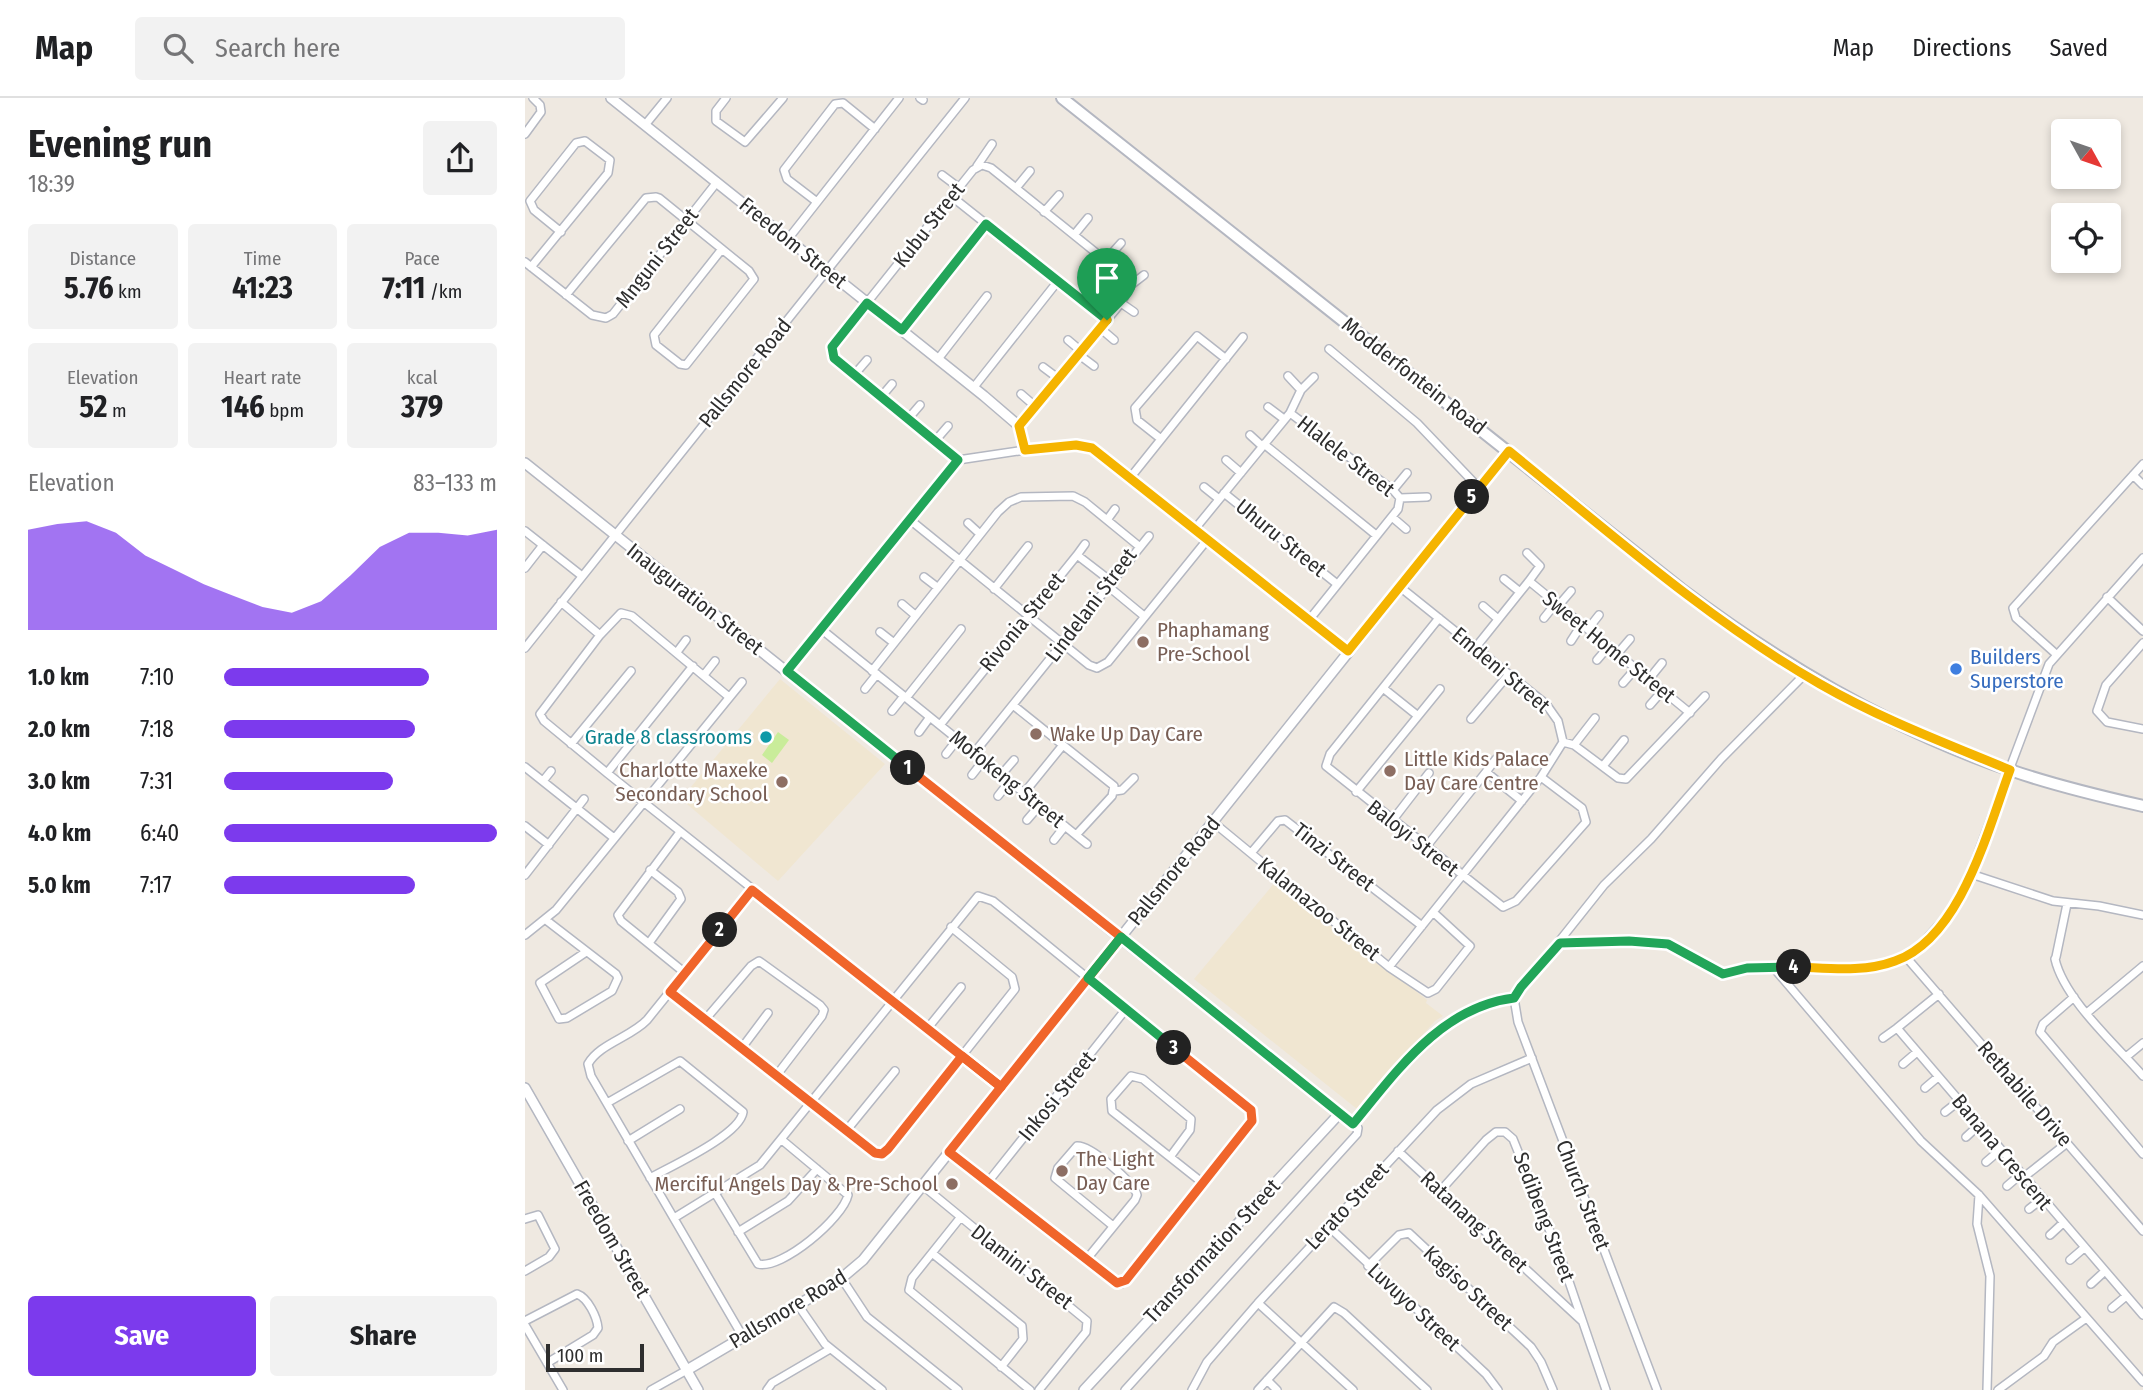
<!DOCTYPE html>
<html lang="en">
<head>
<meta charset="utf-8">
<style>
  body { margin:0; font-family:"Fira Sans Condensed",sans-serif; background:#f2f2f2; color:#202124; height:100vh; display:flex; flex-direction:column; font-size:26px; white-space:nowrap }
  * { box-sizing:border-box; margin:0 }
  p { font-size:23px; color:#757577 }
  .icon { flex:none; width:38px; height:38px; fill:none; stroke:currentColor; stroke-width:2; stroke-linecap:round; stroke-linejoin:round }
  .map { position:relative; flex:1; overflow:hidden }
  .panel { display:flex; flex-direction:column; background:#fff; width:525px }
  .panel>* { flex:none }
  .needle { width:46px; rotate:130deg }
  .tools { position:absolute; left:1526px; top:21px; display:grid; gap:14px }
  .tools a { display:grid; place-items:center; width:70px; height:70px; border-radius:7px; background:#fff; box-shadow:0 4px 10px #0003; font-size:35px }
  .scale { position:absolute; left:21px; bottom:18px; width:98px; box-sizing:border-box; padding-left:7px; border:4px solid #2e2e2e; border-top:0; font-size:19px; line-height:24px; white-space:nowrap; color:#2e2e2e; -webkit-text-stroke:5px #fff; paint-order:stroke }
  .pin { position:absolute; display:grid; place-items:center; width:60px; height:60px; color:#fff; margin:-72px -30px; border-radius:50% 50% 50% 0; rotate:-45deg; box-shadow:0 0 7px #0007 }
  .pin .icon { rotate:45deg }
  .km { position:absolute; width:35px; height:35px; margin:-18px; border-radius:50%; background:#222; color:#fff; font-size:19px; line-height:35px; text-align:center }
  .round { display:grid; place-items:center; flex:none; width:74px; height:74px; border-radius:7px; background:#f2f2f2 }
  .headline { display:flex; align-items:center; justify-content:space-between; height:119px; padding:0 28px }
  h1 { font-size:38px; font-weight:700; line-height:52px }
  .figures { display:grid; grid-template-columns:repeat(3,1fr); gap:10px; height:119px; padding:7px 28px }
  .figures div { display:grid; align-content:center; border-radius:7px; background:#f2f2f2; text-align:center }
  .figures b { font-size:30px; font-weight:700 }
  .figures small { font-size:19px; font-weight:400 }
  .figures p { font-size:19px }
  .chart { height:196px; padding:14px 28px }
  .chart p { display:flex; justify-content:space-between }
  .chart svg { width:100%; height:126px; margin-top:7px; fill:#7c3aed; opacity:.7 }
  .cta { display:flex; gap:14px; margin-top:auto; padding:14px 28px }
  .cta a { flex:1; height:80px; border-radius:7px; background:#7c3aed; color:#fff; font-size:28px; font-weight:700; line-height:80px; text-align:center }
  .cta a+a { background:#f2f2f2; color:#202124 }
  ul { padding:0 28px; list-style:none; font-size:23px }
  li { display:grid; grid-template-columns:112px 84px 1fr; align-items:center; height:52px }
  li i { height:18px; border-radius:9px; background:#7c3aed }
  header { display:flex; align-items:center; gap:42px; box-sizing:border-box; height:98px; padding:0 35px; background:#fff; border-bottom:2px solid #e0e0e0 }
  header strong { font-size:33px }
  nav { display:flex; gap:38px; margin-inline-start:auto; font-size:24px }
  .search { width:490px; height:63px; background:#f2f2f2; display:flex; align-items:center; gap:18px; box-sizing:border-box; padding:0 24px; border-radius:7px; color:#757577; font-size:26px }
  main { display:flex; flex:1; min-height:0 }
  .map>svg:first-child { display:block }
  .education { fill:#f0e6d1 }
  .pitch { fill:#c9ec9a }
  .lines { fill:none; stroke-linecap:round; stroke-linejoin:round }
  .minor-casing { stroke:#b4b7c1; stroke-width:10 }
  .tertiary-casing { stroke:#b4b7c1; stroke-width:12 }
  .secondary-casing { stroke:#b4b7c1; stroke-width:14 }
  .minor { stroke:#fff; stroke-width:7 }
  .tertiary { stroke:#fff; stroke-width:9 }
  .secondary { stroke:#fff; stroke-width:10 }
  .split-1-casing { stroke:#fff; stroke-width:14 }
  .split-2-casing { stroke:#fff; stroke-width:14 }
  .split-3-casing { stroke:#fff; stroke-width:14 }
  .split-4-casing { stroke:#fff; stroke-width:14 }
  .split-5-casing { stroke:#fff; stroke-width:14 }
  .split-6-casing { stroke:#fff; stroke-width:14 }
  .split-1 { stroke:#22a559; stroke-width:9 }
  .split-2 { stroke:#f0652b; stroke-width:9 }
  .split-3 { stroke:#f0652b; stroke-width:9 }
  .split-4 { stroke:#22a559; stroke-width:9 }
  .split-5 { stroke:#f5b400; stroke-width:9 }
  .split-6 { stroke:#f5b400; stroke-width:9 }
  .education-dot { fill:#8d6e63; stroke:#fff; stroke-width:2.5 }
  .shop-dot { fill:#3f7fe0; stroke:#fff; stroke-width:2.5 }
  .culture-dot { fill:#0f9aa8; stroke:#fff; stroke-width:2.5 }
  .labels { text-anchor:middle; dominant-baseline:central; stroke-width:5; stroke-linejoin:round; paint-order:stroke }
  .street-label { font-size:21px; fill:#2e2e2e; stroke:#fff }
  .education-label { font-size:21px; fill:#785e54; stroke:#fff; text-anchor:start }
  .shop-label { font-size:21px; fill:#366cbe; stroke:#fff; text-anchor:start }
  .culture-label { font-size:21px; fill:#0d838f; stroke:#fff; text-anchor:end }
</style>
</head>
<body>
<header>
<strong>Map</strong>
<div class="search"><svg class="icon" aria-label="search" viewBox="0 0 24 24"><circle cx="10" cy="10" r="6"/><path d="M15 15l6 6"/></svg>Search here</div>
<nav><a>Map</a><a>Directions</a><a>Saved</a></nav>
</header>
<main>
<section class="panel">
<div class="headline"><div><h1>Evening run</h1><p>18:39</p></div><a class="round"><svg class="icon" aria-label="share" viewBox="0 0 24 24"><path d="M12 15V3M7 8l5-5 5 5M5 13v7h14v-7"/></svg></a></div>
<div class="figures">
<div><p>Distance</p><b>5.76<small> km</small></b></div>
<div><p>Time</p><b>41:23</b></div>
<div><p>Pace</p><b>7:11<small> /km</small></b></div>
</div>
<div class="figures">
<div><p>Elevation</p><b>52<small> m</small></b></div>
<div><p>Heart rate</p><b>146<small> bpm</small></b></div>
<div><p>kcal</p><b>379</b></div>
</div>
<div class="chart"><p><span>Elevation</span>83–133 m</p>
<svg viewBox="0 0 160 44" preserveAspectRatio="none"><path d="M0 44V9L10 7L20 6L30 10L40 18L50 23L60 28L70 32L80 36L90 38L100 34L110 25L120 15L130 10L140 10L150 11L160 9V44z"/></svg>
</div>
<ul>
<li><b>1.0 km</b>7:10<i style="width:75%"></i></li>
<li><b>2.0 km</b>7:18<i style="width:70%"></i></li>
<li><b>3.0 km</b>7:31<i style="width:62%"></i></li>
<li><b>4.0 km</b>6:40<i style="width:100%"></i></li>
<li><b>5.0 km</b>7:17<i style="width:70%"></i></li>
</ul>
<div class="cta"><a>Save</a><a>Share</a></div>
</section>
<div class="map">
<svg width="1618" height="1292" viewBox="0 0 1618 1292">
  <rect width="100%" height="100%" fill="#efe9e1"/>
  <path class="education" d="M 255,581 L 360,666 L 253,783 L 156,701 Z
    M 752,782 L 902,902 L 901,905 L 918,918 L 910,923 L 832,1011 L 669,881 Z"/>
  <path class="pitch" d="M 253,634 L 264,642 L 247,665 L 237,657 Z"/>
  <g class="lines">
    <g class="minor-casing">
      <path id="minor" d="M 201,0 L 191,13 L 191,23 L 220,44 L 258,0
        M 395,0 L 398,2
        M 120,27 L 142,0
        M 0,36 L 16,14 L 15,7 L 8,0
        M 452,68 L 467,46
        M 417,77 L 433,89
        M 491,90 L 505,73
        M 426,98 L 582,222
        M 292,104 L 262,81 L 259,72 L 310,6 L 318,5 L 350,31
        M 519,114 L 534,97
        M 549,137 L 563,120
        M 263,141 L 374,0
        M 580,163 L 596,145
        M 0,164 L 67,217 L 81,220 L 88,216 L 192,84
        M 6,169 L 83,75 L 85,62 L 60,43 L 51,45 L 5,103 L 9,112 L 36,134
        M 41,197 L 121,100 L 131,99 L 134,100 L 224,173 L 229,181 L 161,267 L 155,266 L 131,247 L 129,237 L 197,151
        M 596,205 L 609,214
        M 575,230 L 589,242
        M 377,232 L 461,126
        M 543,242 L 556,253
        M 804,251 L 892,325 L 954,390
        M 553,256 L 569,268
        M 413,261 L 462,198
        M 518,269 L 534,281
        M 329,277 L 342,262
        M 763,278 L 776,292
        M 449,289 L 533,183
        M 496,296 L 511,309
        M 356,299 L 367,286
        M 743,309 L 759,321
        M 765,315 L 776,292 L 789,279
        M 383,321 L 395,307
        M 494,328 L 596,205 L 606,187 L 619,177
        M 725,337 L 737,348
        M 636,341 L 612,322 L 610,310 L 672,238 L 701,261
        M 410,343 L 423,328
        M 739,346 L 851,437
        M 433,362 L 309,260 L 307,254 L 309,246 L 448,72 L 457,67 L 466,70 L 601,179 L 606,187
        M 701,362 L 716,375
        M 1608,377 L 1618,387
        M 605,380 L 718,239
        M 679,389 L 694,401
        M 868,392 L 882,375
        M 699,395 L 812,486
        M 875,400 L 902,399
        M 867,419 L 881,431
        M 384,421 L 564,567 L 572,570 L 583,564 L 682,442
        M 582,422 L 590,411
        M 443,425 L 455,436
        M 669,432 L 765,315 L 868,392 L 875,400 L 873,411 L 784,522
        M 0,433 L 57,478
        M 1002,455 L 1015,468 L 1004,483
        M 552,457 L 560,446
        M 0,470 L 18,447
        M 399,479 L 412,489
        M 979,481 L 995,494
        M 584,489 L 619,518
        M 469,491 L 503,448
        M 1582,499 L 1618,533
        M 36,504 L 75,537
        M 377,506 L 390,517
        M 1034,507 L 1046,493
        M 958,508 L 973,521
        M 914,520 L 805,656 L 801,668 L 978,809 L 991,803 L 1061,724 L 1057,710 L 1016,679
        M 1019,520 L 1031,505
        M 296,531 L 562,746
        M 1063,531 L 1074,517
        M 355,534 L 369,545
        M 1046,543 L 1057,526
        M 1618,545 L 1581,587 L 1572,613 L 1582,624 L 1618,631
        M 951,549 L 1004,483 L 1165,615
        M 0,550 L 440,0
        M 152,554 L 161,542
        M 1093,555 L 1105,541
        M 1531,556 L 1491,520 L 1488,510 L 1618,366
        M 1072,562 L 1084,548
        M 262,573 L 433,362 L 500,352
        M 347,573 L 473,414 L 484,404 L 496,399 L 548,398 L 560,404 L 615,449
        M 179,577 L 190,563
        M 1124,581 L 1137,565
        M 1098,585 L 1111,570
        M 340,591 L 352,576
        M 204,599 L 107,518 L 96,515 L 75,537 L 15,616 L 19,623 L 82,675 L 476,989
        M 381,600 L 436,531
        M 488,607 L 589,688 L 587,698 L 552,736
        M 1125,607 L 1138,592
        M 367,613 L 379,598
        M 893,618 L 915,591
        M 946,621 L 984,576
        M 415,627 L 552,457 L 587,484
        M 394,634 L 405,619
        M 1038,644 L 1049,647 L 1093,680 L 1101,681 L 1180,598
        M 46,646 L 106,573
        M 1049,647 L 1070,620
        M 449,655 L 624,438
        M 421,656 L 432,642
        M 1078,668 L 1099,642
        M 0,669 L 89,740
        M 961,674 L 971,661
        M 82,675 L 168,568
        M 447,677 L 458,663
        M 476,677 L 489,662
        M 18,683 L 26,673
        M 590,693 L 597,692 L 609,680
        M 831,694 L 893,618 L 858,590
        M 499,695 L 538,647
        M 473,698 L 484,684
        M 502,722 L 514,708
        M 867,723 L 904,675
        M 688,724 L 864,869 L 903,895 L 911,891 L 945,848 L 908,814
        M 0,728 L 24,747
        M 155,734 L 93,817 L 96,823 L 160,875
        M 529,742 L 540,728
        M 901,749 L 961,674 L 997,703
        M 726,755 L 753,723 L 760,722 L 897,828
        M 1446,776 L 1528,803 L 1574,808 L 1618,817
        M 0,777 L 59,701
        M 21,822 L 91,876 L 93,880 L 87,893 L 42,920 L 34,921 L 15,885 L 61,854
        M 0,837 L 31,812 L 217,584
        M 124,845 L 156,801 L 153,794 L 125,772
        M 1035,845 L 1104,843 L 1143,846 L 1198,876 L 1232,869 L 1342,870 L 1370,863 L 1394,849 L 1421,819 L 1440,790 L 1524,566 L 1618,460
        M 1381,859 L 1618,1133
        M 1531,859 L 1542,806
        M 1530,861 C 1539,901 1591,947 1618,978
        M 864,869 L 1016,679 L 1038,644 L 1033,623 L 1021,606 L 875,489
        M 1248,869 L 1396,1043 L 1454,1097 L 1618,1284
        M 145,894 L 347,1054 L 355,1056 L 363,1051 L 490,891 L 487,879 L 426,829
        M 1414,896 L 1372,930 L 1618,1217
        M 1549,899 L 1518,926 L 1515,934 L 1618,1056
        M 1563,914 L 1618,868
        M 179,923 L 226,868 L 234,863 L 295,907 L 299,912 L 297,918 L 251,978
        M 402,931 L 436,889
        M 1358,940 L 1372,930
        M 216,951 L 243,915
        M 1601,959 L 1618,945
        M 1378,966 L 1392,954
        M 1400,990 L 1413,979
        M 82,1005 L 155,963 L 218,1014 C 215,1037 146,1068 125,1080
        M 1420,1014 L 1434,1003
        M 828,1026 C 872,973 916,908 989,900
        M 321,1033 L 370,973
        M 1441,1039 L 1454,1027
        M 103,1043 L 155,1011
        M 873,1053 L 1057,1223
        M 645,1059 L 665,1032 L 666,1021 L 618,981 L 606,978 L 586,1001 L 587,1013 L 679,1086
        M 1461,1064 L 1475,1052
        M 1499,1079 L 1542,1045
        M 463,1084 L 601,911
        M 397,1087 L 562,1223 L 561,1234 L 514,1292
        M 1482,1088 L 1496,1076
        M 916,1092 L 961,1042 L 971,1034 L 980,1034 L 988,1041 L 1038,1166 L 1081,1292
        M 190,1095 L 233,1166 C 257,1172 318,1120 323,1097 L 257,1042
        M 1454,1097 L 1452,1126 L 1465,1178 L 1462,1292
        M 1504,1111 L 1517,1101
        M 149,1120 L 235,1067 L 453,798 L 468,803 L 721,1009 L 728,1018 L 725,1026 L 596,1186 L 588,1183 L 424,1054
        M 435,1120 L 387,1180 L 384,1192 L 505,1292
        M 0,1121 L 13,1117 L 30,1151 L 24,1159 L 0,1173
        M 803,1128 L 961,1276 L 973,1292
        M 213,1134 L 263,1103 L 292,1071
        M 1525,1137 L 1538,1125
        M 407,1155 L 497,1228 L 498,1241 L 476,1269
        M 561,1162 L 610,1102 L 612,1097 C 609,1084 565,1047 552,1048 L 533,1070 L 530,1080 L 588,1128
        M 1545,1162 L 1559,1150
        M 843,1168 L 874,1137 L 884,1135 L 1006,1249 L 1016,1264 L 1028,1292
        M 317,1181 L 342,1219 L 433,1292
        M 1566,1186 L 1579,1174
        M 733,1205 L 828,1292
        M 273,1207 L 300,1246 L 357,1292
        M 1587,1210 L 1600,1199
        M 0,1223 L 52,1196 C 63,1200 72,1219 73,1230 L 68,1237 L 22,1265
        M 0,1227 L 38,1292
        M 218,1239 L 66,978 L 63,966 C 74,946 106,939 122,922 L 227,792
        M 742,1282 L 752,1292
        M 126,1292 L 162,1272
        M 242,1292 L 247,1285 L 305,1251
        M 600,1292 L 832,1036 L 833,1030 L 815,1015
        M 667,1292 L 682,1264 L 733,1205 L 912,1012 L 946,986 L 1007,960
        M 733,1292 L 809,1209 L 819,1215 L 902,1292
        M 1132,1292 L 993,924 L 989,900 L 1079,787 L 1126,741 L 1196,661 L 1279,577
        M 1473,1292 L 1519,1258 L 1528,1244 L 1560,1221"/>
    </g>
    <g class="tertiary-casing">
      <path id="tertiary" d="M 86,0 L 459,298 L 494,328 L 500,352 L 551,347 L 567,350 L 823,553
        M 0,365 L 815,1015 L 559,1292
        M 0,990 L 173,1292
        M 162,1272 L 312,1184 L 338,1162 L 984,353"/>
    </g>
    <g class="secondary-casing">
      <path id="secondary" d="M 537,0 L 1156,491 C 1257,567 1365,631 1485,672 C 1528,687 1574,698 1618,708"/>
    </g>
    <use href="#minor" class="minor"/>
    <use href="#tertiary" class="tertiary"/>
    <use href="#secondary" class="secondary"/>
  </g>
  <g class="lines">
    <g class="split-1-casing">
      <path id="split-1" d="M 383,670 L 262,573 L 433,362 L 309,260 L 307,249 L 342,205 L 377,232 L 461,126 L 582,222"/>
    </g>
    <g class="split-2-casing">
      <path id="split-2" d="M 195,832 L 145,894 L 350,1055 L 357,1056 L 363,1051 L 437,958 L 476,989 L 596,839 L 383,670"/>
    </g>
    <g class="split-3-casing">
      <path id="split-3" d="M 195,832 L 227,792 L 476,989 L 424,1054 L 592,1185 L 601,1182 L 727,1023 L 726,1012 L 649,950"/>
    </g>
    <g class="split-4-casing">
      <path id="split-4" d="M 649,950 L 563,880 L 596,839 L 828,1026 C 872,973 916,909 989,900 L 996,889 L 1035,845 L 1104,843 L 1143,846 L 1198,876 L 1222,870 L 1269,869"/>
    </g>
    <g class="split-5-casing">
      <path id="split-5" d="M 947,399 L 984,353 C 1084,434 1183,522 1295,586 C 1356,621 1420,645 1485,672 C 1463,731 1436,840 1370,863 C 1338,875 1303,870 1269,869"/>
    </g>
    <g class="split-6-casing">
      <path id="split-6" d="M 582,222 L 494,328 L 500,352 L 551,347 L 567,350 L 823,553 L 947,399"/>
    </g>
    <use href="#split-1" class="split-1"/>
    <use href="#split-2" class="split-2"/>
    <use href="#split-3" class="split-3"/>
    <use href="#split-4" class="split-4"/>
    <use href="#split-5" class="split-5"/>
    <use href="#split-6" class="split-6"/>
  </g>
  <g class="education-dot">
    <circle cx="618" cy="544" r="7"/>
    <circle cx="511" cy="636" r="7"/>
    <circle cx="865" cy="673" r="7"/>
    <circle cx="257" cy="684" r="7"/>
    <circle cx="537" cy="1073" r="7"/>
    <circle cx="427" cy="1086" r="7"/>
  </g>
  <circle class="shop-dot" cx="1431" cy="571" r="7"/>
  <circle class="culture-dot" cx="241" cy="639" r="7"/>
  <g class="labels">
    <g class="street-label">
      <text transform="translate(404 127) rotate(-52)">Kubu Street</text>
      <text transform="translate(268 145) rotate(39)">Freedom Street</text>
      <text transform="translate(132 160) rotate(-52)">Mnguni Street</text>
      <text transform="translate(220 275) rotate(-51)">Pallsmore Road</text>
      <text transform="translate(889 278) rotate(38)">Modderfontein Road</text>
      <text transform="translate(821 358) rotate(38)">Hlalele Street</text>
      <text transform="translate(756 440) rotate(39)">Uhuru Street</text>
      <text transform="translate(170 501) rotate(38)">Inauguration Street</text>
      <text transform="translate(566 507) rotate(-53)">Lindelani Street</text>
      <text transform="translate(497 524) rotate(-51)">Rivonia Street</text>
      <text transform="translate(1084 549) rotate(39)">Sweet Home Street</text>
      <text transform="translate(976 572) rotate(40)">Emdeni Street</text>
      <text transform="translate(482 681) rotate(39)">Mofokeng Street</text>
      <text transform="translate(888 740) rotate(38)">Baloyi Street</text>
      <text transform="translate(809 759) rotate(38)">Tinzi Street</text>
      <text transform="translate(649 773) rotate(-51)">Pallsmore Road</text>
      <text transform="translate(794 811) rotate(39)">Kalamazoo Street</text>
      <text transform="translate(1500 996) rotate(49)">Rethabile Drive</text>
      <text transform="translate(532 998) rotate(-51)">Inkosi Street</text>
      <text transform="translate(1477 1054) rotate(50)">Banana Crescent</text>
      <text transform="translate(1058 1097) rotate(69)">Church Street</text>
      <text transform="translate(822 1108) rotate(-47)">Lerato Street</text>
      <text transform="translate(1019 1119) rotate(69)">Sedibeng Street</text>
      <text transform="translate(949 1124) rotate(43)">Ratanang Street</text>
      <text transform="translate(87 1141) rotate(60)">Freedom Street</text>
      <text transform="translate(687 1153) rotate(-47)">Transformation Street</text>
      <text transform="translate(497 1169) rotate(38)">Dlamini Street</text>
      <text transform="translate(943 1190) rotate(43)">Kagiso Street</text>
      <text transform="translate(889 1209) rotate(43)">Luvuyo Street</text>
      <text transform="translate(263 1211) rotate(-31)">Pallsmore Road</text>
    </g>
    <g class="education-label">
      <text x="632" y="532">Phaphamang<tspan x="632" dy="24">Pre-School</tspan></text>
      <text x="525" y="636">Wake Up Day Care</text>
      <text x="879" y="661">Little Kids Palace<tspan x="879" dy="24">Day Care Centre</tspan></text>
      <text x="243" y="672" text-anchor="end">Charlotte Maxeke<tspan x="243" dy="24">Secondary School</tspan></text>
      <text x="551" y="1061">The Light<tspan x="551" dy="24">Day Care</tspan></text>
      <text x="413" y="1086" text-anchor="end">Merciful Angels Day &amp; Pre-School</text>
    </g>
    <g class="shop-label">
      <text x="1445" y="559">Builders<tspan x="1445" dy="24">Superstore</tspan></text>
    </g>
    <g class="culture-label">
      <text x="227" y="639">Grade 8 classrooms</text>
    </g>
  </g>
</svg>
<div class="tools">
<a><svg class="needle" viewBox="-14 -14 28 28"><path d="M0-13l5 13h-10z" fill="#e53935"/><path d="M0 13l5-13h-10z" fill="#757577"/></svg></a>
<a><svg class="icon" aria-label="locate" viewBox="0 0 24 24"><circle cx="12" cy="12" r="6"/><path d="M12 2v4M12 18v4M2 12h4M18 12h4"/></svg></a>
</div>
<div class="scale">100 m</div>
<div class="pin" style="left:582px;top:222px;background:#1e9e55"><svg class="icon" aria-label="arrive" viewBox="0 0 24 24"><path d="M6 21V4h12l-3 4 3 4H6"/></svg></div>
<b class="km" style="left:383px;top:670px">1</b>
<b class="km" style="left:195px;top:832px">2</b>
<b class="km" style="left:649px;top:950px">3</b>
<b class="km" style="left:1269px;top:869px">4</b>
<b class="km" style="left:947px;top:399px">5</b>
</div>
</main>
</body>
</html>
